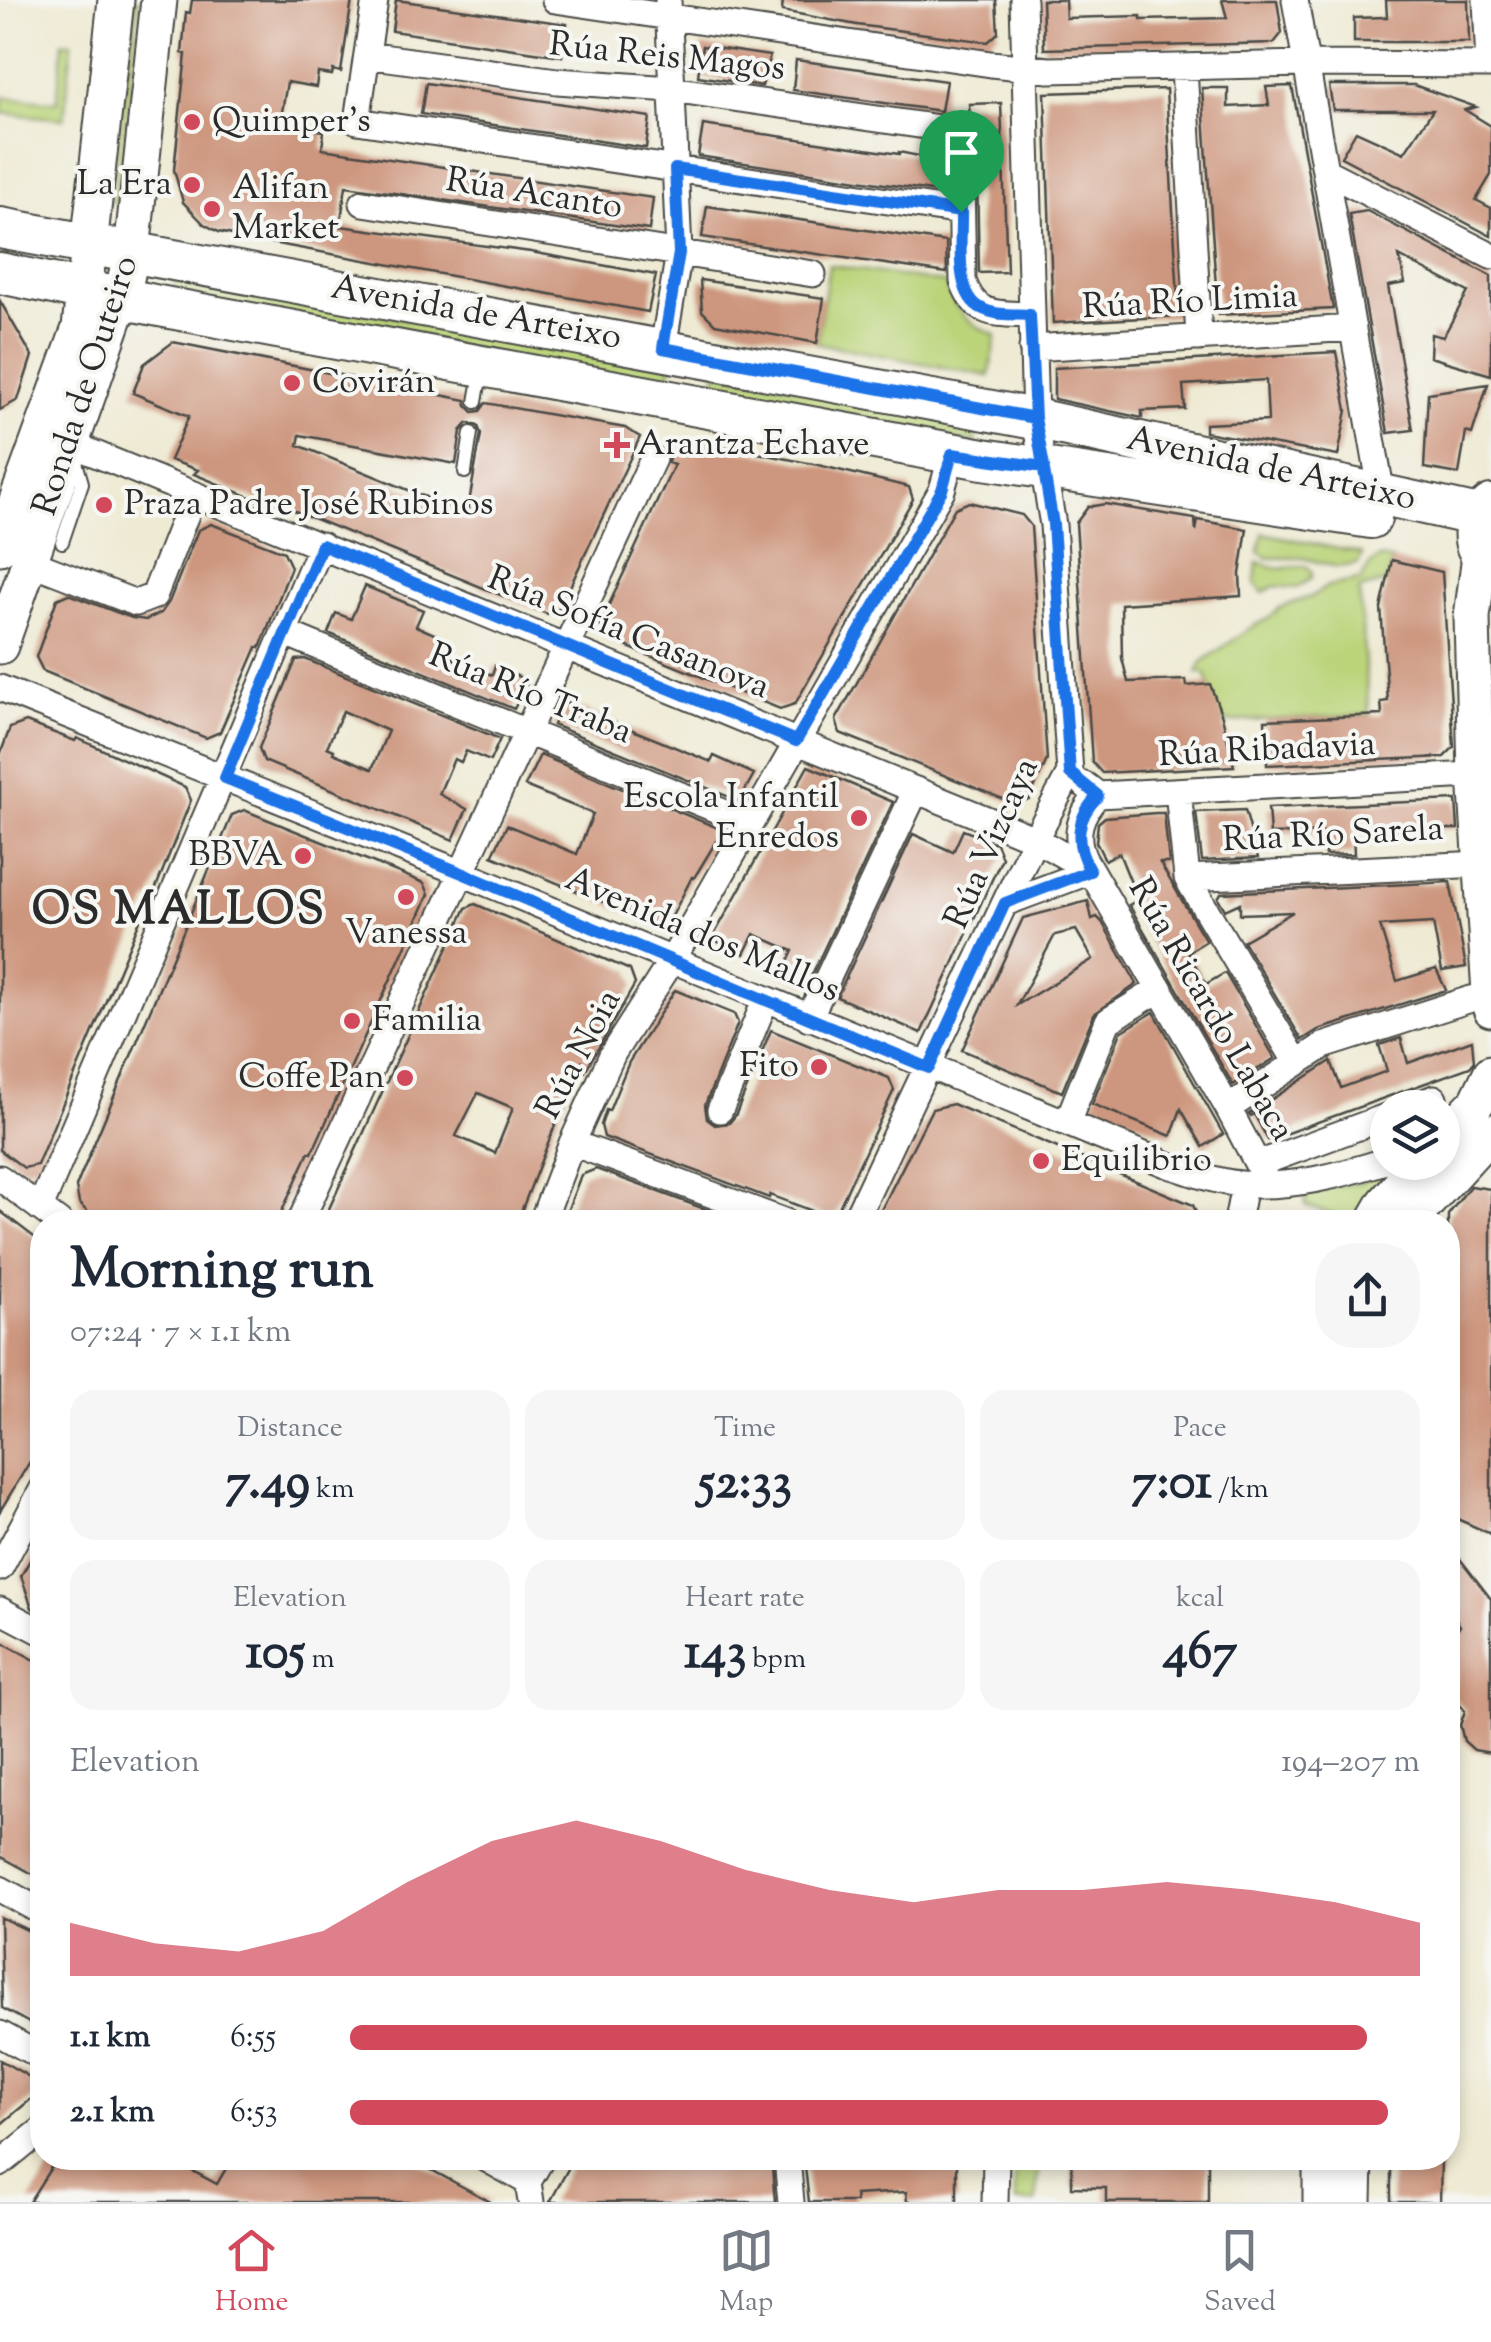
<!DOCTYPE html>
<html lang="en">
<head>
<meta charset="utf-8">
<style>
  body { margin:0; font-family:"Sorts Mill Goudy",serif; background:#f6f6f7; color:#1f2937; height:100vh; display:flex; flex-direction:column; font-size:38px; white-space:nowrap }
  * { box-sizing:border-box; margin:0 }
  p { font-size:32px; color:#747a83 }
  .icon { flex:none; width:55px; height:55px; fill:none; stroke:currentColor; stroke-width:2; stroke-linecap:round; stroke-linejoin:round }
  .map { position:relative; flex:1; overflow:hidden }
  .panel { position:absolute; left:30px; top:1210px; width:1430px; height:960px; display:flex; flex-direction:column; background:#fff; border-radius:40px; box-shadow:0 5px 15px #0003 }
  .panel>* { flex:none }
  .fabs { position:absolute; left:1370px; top:1090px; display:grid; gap:20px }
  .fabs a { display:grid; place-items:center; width:90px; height:90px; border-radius:50%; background:#fff; box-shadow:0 5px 15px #0003; font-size:50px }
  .pin { position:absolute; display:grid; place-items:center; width:85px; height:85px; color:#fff; margin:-102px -42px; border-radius:50% 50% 50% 0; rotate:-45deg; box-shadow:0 0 10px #0007 }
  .pin .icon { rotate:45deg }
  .round { display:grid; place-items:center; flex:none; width:105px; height:105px; border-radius:40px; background:#f6f6f7 }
  .summary { display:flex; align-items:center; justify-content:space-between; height:170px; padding:0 40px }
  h1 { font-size:55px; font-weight:700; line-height:75px }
  .figures { display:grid; grid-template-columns:repeat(3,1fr); gap:15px; height:170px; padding:10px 40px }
  .figures div { display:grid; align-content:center; border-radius:25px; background:#f6f6f7; text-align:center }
  .figures b { font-size:50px; font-weight:700 }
  .figures small { font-size:28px; font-weight:400 }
  .figures p { font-size:28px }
  .chart { height:280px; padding:20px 40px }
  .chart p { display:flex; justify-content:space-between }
  .chart svg { width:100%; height:180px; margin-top:10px; fill:#d1495b; opacity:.7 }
  ul { padding:0 40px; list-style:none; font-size:32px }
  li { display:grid; grid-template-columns:160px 120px 1fr; align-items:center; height:75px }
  li i { height:25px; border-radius:12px; background:#d1495b }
  .tab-bar { display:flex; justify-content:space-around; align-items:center; height:140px; border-top:2px solid #e0e1e3; background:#fff; font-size:28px; color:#747a83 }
  .tab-bar a { display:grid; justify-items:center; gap:5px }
  .tab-bar .selected { color:#d1495b }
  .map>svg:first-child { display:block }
  .green { fill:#bbd47a; stroke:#738052; stroke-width:2.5 }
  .building { fill:#cd967e; fill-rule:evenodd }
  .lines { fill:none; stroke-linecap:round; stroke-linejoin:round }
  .lane-casing { stroke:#484844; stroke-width:16 }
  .street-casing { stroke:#484844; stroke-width:29 }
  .secondary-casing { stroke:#484844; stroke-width:39 }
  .primary-casing { stroke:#484844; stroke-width:44 }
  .lane { stroke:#fff; stroke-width:12 }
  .street { stroke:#fff; stroke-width:25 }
  .secondary { stroke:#fff; stroke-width:35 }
  .primary { stroke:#fff; stroke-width:40 }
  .route-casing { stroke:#fff; stroke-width:20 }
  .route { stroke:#1a73e8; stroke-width:12 }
  .poi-dot { fill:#d1495b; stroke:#f6f6f2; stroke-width:4 }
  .labels { text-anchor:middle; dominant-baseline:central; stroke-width:8; stroke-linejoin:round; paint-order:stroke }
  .street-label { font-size:35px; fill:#2b2b2b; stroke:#f6f6f2 }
  .poi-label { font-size:35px; fill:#2b2b2b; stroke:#f6f6f2; text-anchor:start }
  .district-label { font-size:45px; font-weight:bold; letter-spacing:2.5px; fill:#2b2b2b; stroke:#f6f6f2 }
</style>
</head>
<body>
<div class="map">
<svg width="1491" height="2202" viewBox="0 0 1491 2202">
  <rect width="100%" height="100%" fill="#f6f6f2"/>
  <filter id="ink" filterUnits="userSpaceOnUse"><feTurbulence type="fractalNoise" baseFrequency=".01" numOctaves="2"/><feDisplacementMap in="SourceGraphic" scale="20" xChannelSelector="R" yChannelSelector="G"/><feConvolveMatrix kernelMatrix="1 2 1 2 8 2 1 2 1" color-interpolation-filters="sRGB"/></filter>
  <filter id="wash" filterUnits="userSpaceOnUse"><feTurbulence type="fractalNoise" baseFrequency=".0048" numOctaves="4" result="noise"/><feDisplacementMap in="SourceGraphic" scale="40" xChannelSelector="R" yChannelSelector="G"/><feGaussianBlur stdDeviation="2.25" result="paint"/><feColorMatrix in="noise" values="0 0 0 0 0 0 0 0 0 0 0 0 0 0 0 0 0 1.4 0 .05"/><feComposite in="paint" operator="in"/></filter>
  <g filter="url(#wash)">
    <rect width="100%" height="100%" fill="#eeead3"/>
    <path class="green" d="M 133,0 L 139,0 L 119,203 L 112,203 Z
      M 63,42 L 72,42 L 64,119 L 0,113 L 4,97 L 57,102 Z
      M 829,265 L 945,283 C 953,310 970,326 996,335 L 989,376 L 817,343 Z
      M 176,280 L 672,363 L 667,387 L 172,295 Z
      M 717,372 L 978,419 L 975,443 L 713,393 Z
      M 1263,533 L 1362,554 L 1358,564 L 1337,567 L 1303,558 L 1268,558 L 1259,552 Z
      M 1379,558 L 1392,560 L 1387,582 L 1359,589 L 1369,715 L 1223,722 L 1205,673 L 1197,673 L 1202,662 L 1253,626 L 1268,619 L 1281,607 L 1313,596 L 1328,586 L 1360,580 L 1370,565 Z
      M 1257,562 L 1277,568 L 1306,566 L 1312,572 L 1311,578 L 1297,588 L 1274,586 L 1263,593 L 1255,583 Z
      M 1385,1170 L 1353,1222 L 1305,1205 L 1307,1190 L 1361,1182 Z
      M 1015,2158 L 1040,2158 L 1036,2202 L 1015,2202 Z"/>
    <g id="blocks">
      <path class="building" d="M 192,0 L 352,0 L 341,72 L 333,70 L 332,75 L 318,73 L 316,87 L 287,82 L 280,124 L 324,131 L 322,149 L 653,198 L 649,230 L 346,186 L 340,226 L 531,252 L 656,275 L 648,312 L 250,239 L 219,232 L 204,224 L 183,202 L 174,170 L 186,54 L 182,53 L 186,12 L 190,13 Z
        M 396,0 L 567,24 L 562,56 L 392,31 Z
        M 783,0 L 996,0 L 998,33 L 988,42 L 857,25 L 782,11 Z
        M 1042,0 L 1065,0 L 1066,18 L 1141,16 L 1141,20 L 1227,18 L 1222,0 L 1277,0 L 1282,33 L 1274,43 L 1044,49 Z
        M 1386,0 L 1468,0 L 1469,42 L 1354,42 L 1354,18 L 1387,17 Z
        M 702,46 L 770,56 L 762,86 L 698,76 Z
        M 796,60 L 946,81 L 941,111 L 793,90 Z
        M 426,83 L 650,117 L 646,148 L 421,114 Z
        M 1329,85 L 1414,85 L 1476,107 L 1465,110 L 1491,126 L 1491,175 L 1476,200 L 1491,208 L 1491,236 L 1341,157 L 1356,131 L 1404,153 L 1433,110 L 1333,110 Z
        M 1292,86 L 1333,309 L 1218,315 L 1202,88 L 1228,88 L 1228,107 L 1269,105 L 1266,87 Z
        M 1166,89 L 1179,316 L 1053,323 L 1045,93 Z
        M 1001,103 L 1007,272 L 979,273 L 976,131 L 970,118 L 969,104 Z
        M 703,125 L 899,154 L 899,152 L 944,161 L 945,193 L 698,156 Z
        M 707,206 L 946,242 L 947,273 L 702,237 Z
        M 1367,211 L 1491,276 L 1491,375 L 1430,357 L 1431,334 L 1443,337 L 1468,292 L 1399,256 L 1405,283 L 1388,286 L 1413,430 L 1388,433 L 1349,214 Z
        M 700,280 L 824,298 L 817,343 L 715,324 L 702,311 Z
        M 0,301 L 32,356 L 18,400 L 0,410 Z
        M 173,342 L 466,400 L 467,406 L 473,412 L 480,411 L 486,403 L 625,428 L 640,437 L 560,608 L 547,614 L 276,503 L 272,506 L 194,474 L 198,470 L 170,460 L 189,416 L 133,393 L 144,364 ZM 468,423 L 478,426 L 481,434 L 467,514 L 298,445 L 300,435 L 456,464 L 461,431 Z
        M 1336,352 L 1347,410 L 1338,456 L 1205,432 L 1205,424 L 1268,421 L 1266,380 L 1183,385 L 1185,409 L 1142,411 L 1142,418 L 1054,399 L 1054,368 Z
        M 1488,384 L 1472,434 L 1466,432 L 1459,474 L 1424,468 L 1428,393 Z
        M 696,441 L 818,465 L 909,487 L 913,499 L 795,704 L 780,709 L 606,638 L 600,624 L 674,465 L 668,463 L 669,456 Z
        M 969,502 L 1022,515 L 1031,526 L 1047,760 L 1029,799 L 1015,804 L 840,733 L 836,720 L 955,508 Z
        M 1105,504 L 1195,519 L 1196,531 L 1198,520 L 1247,529 L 1240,574 L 1241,596 L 1121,604 L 1122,658 L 1128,682 L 1186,680 L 1187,686 L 1210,684 L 1222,716 L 1234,766 L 1102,773 L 1092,762 L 1076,523 L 1088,507 Z
        M 211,524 L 284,552 L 291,567 L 260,648 L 257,647 L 220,732 L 206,738 L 43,671 L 36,657 L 57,599 L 68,594 L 132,618 L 146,620 L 161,613 L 169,602 L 198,530 Z
        M 1392,560 L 1442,572 L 1454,747 L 1444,757 L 1267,765 L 1265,720 L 1382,715 L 1381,702 L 1388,701 L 1381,608 Z
        M 365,586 L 423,610 L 416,626 L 443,638 L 437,652 L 492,675 L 495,666 L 528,681 L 514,709 L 328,633 L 336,613 L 351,619 Z
        M 305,659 L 500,739 L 490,761 L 466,751 L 461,762 L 454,759 L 439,794 L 467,809 L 453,840 L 264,761 L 259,748 L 296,660 ZM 343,711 L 388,731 L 372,769 L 333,753 L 334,750 L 327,747 Z
        M 564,702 L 711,762 L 714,756 L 754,774 L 739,801 L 553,725 Z
        M 26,722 L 75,741 L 77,738 L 185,787 L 191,800 L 151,900 L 148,901 L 37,1165 L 24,1168 L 0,1150 L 0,755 L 10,728 Z
        M 540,755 L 723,830 L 694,878 L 692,877 L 666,928 L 492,856 L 507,825 L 577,854 L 593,814 L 525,786 Z
        M 808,766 L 893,802 L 807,985 L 782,975 L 793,951 L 754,934 L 744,954 L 712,939 Z
        M 1456,800 L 1458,829 L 1353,830 L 1354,854 L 1325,855 L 1323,832 L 1270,834 L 1268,808 Z
        M 244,810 L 424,883 L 429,894 L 312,1153 L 309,1152 L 277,1222 L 97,1222 L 79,1203 L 76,1187 L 232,815 Z
        M 1245,810 L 1258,858 L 1202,861 L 1196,812 Z
        M 1156,813 L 1164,813 L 1169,863 L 1160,863 L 1206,941 L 1188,952 L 1206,984 L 1225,973 L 1275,1058 L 1233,1085 L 1129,905 L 1138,900 L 1119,853 L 1105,860 L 1096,842 L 1098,823 L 1105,817 Z
        M 963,830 L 996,843 L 1002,858 L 921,1033 L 837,997 L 913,834 L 953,852 Z
        M 1450,882 L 1466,967 L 1442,971 L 1433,923 L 1380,926 L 1397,981 L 1436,969 L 1446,990 L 1318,1030 L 1302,1040 L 1243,941 L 1293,912 L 1240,914 L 1240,903 L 1225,910 L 1218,898 L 1221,893 Z
        M 1088,901 L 1092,919 L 1097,917 L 1102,922 L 1137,984 L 1094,1014 L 1062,1092 L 962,1050 L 1023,918 ZM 1076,930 L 1093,959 L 1017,1005 L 1055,935 Z
        M 475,904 L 630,970 L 635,984 L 585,1071 L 582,1062 L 573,1079 L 517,1222 L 323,1222 L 460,921 L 466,908 ZM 478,1093 L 513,1108 L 495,1153 L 456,1136 Z
        M 675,990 L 734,1014 L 738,1023 L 705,1105 L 707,1119 L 715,1125 L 729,1123 L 735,1116 L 771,1030 L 889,1078 L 894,1090 L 836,1214 L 828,1217 L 770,1195 L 769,1198 L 604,1137 L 601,1125 L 606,1110 L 609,1111 L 629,1062 Z
        M 1154,1012 L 1223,1134 L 1203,1147 L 1181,1109 L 1171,1136 L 1092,1104 L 1121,1032 Z
        M 1401,1038 L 1408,1063 L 1472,1040 L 1474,1062 L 1470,1067 L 1268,1140 L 1254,1114 L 1251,1116 L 1249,1114 L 1331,1061 L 1341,1088 L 1387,1071 L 1379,1045 Z
        M 953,1104 L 1193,1205 L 1200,1222 L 875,1222 L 932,1109 Z
        M 596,1169 L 740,1222 L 563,1222 L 581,1175 Z
        M 1470,1186 L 1491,1189 L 1491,1534 L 1448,1515 L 1448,1215 Z
        M 0,1211 L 42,1243 L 42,1442 L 0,1511 Z
        M 42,1539 L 42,1614 L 32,1608 L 21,1576 Z
        M 1457,1555 L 1491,1599 L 1491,1753 L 1474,1750 L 1464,1741 L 1460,1725 L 1465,1711 L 1453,1697 L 1457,1667 L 1448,1655 L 1448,1638 L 1460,1626 L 1448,1604 L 1448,1577 Z
        M 0,1641 L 42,1664 L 42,1879 L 0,1856 Z
        M 0,1917 L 42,1937 L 42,2030 L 2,2008 Z
        M 0,2060 L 42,2084 L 42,2090 L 0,2125 Z
        M 57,2158 L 168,2158 L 217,2184 L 232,2158 L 409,2158 L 491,2202 L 29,2202 Z
        M 574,2158 L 765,2158 L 772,2167 L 775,2202 L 550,2202 Z
        M 804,2158 L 957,2158 L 957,2202 L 907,2202 L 906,2192 L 855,2195 L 856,2202 L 809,2202 Z
        M 1072,2158 L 1208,2158 L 1208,2202 L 1106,2202 L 1106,2188 L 1072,2187 Z
        M 1391,2158 L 1441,2158 L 1440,2202 L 1391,2202 Z"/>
    </g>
  </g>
  <g filter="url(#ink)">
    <use href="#blocks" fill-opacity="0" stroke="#484844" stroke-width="2.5"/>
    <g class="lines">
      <g class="lane-casing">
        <path id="lane" d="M 476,402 L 481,373
          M 465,472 L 471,433
          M 62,542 L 82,483 L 75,459"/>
      </g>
      <g class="street-casing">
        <path id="street" d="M 375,0 L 357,121 L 961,212
          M 555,0 L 991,64 L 1049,70 L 1307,64 L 1491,65
          M 1295,0 L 1382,495
          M 1486,0 L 1489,65
          M 367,55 L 557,81 L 671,89 L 960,131 L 963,281 C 976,318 996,313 1031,315
          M 1184,67 L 1199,338
          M 1325,171 L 1491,256
          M 363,203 L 813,274
          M 663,348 L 679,253 L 668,0
          M 1032,348 L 1353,328
          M 71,444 L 1035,839 L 1091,871
          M 30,562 L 136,603 L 154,596 L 194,494
          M 285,633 L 749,823
          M 0,688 L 462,873 L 1166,1164 C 1191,1172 1215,1182 1241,1184 C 1289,1189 1342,1175 1388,1160
          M 1085,785 L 1098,795 L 1491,774
          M 1178,791 L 1187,878 L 1297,1063
          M 1098,795 C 1080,814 1073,834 1084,859 L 1228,1108 L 1268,1184
          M 1187,878 L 1482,864
          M 1005,903 L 1091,871
          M 809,1018 L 916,790
          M 1228,1108 L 1323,1046 L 1471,999 L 1490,997
          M 1409,1108 L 1434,1098
          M 720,1110 L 765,1001
          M 1067,1123 L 1108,1021 L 1160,989
          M 572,1143 L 786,1222
          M 1258,1164 L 1388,1116
          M 0,1178 L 59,1222
          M 40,1208 L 321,545
          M 300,1222 L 653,459
          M 542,1222 L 572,1143 L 613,1053 L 671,962 L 942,490 L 952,454
          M 854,1222 L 1035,839 L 1070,773 L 1053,525 L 1035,419 L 1023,0
          M 1237,1222 L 1244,1185
          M 0,1568 L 42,1490
          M 0,1610 L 42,1632
          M 0,1889 L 42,1912
          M 0,2034 L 42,2057
          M 485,2158 L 528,2182
          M 787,2158 L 791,2202
          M 0,2164 L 42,2130
          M 531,2202 L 528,2182 L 542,2158
          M 995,2202 L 996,2158"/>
      </g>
      <g class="secondary-casing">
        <path id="secondary" d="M 0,547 L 80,328 L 116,0
          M 1480,555 L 1472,617 L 1476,775 L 1491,1009
          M 0,646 L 122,297 L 132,251 L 159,0
          M 1442,1138 L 1477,1102 L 1491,1073
          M 1374,1222 L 1385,1203 L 1420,1162
          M 1409,1222 L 1491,1132
          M 1321,2202 L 1321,2158
          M 1354,2202 L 1355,2158"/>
      </g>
      <g class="primary-casing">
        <path id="primary" d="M 0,228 L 1035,419 L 1479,516
          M 0,273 L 159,306 L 983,459 L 1371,518
          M 1491,505 C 1469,522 1469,547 1491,564"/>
      </g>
      <use href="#lane" class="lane"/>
      <use href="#street" class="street"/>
      <use href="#secondary" class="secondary"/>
      <use href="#primary" class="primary"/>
    </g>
  </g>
  <g class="lines" filter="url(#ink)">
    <g class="route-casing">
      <path id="route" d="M 961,212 C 962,239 953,296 983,309 C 997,316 1016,314 1030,315 L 1035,418 L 1044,467 L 952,454 L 942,490 L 796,741 L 322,545 L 225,778 L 462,873 L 929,1068 L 1005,903 L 1090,871 C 1074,843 1075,819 1098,796 L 1070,773 L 1053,524 L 1035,418 L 663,348 L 679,253 L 675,169 L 961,212"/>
    </g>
    <use href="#route" class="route"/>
  </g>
  <g class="poi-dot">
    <circle cx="192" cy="122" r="10"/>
    <circle cx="192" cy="185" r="10"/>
    <circle cx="212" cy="209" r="10"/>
    <circle cx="292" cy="383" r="10"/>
    <path d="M612 430h10v10h10v10h-10v10h-10v-10h-10v-10h10z"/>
    <circle cx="104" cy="505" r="10"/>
    <circle cx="859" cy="818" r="10"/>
    <circle cx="303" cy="856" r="10"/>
    <circle cx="406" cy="897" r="10"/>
    <circle cx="352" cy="1021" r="10"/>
    <circle cx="819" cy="1067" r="10"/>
    <circle cx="405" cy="1078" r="10"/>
    <circle cx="1041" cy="1161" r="10"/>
  </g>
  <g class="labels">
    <g class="street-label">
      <text transform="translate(667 58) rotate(6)">Rúa Reis Magos</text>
      <text transform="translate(534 195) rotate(9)">Rúa Acanto</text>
      <text transform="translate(1190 303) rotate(-3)">Rúa Río Limia</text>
      <text transform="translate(476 314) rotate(10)">Avenida de Arteixo</text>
      <text transform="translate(87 386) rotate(-72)">Ronda de Outeiro</text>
      <text transform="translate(1271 470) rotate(12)">Avenida de Arteixo</text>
      <text transform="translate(628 634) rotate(22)">Rúa Sofía Casanova</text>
      <text transform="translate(530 695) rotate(22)">Rúa Río Traba</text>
      <text transform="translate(1267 751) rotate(-3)">Rúa Ribadavia</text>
      <text transform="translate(1333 836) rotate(-3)">Rúa Río Sarela</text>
      <text transform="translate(993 844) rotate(-66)">Rúa Vizcaya</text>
      <text transform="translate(702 936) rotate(23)">Avenida dos Mallos</text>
      <text transform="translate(1210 1010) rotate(60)">Rúa Ricardo Labaca</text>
      <text transform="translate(580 1055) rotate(-62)">Rúa Noia</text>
    </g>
    <g class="poi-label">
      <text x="212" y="122">Quimper's</text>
      <text x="172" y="185" text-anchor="end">La Era</text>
      <text x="232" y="189">Alifan<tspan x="232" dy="40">Market</tspan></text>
      <text x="312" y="383">Covirán</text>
      <text x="637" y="445">Arantza Echave</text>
      <text x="124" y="505">Praza Padre José Rubinos</text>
      <text x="839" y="798" text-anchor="end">Escola Infantil<tspan x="839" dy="40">Enredos</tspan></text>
      <text x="283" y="856" text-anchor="end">BBVA</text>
      <text x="406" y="934" text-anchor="middle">Vanessa</text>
      <text x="372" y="1021">Familia</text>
      <text x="799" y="1067" text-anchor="end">Fito</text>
      <text x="385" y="1078" text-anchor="end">Coffe Pan</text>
      <text x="1061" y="1161">Equilibrio</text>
    </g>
    <g class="district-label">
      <text x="179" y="912">OS MALLOS</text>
    </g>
  </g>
</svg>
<div class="fabs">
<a><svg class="icon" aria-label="layers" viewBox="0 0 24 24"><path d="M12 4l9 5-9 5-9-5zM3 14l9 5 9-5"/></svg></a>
</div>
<div class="pin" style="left:961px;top:212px;background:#1e9e55"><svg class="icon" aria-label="arrive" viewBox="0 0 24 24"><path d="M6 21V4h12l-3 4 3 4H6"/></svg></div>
<section class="panel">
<div class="summary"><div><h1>Morning run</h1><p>07:24 · 7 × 1.1 km</p></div><a class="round"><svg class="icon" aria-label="share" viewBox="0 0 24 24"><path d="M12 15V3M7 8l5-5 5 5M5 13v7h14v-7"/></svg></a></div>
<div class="figures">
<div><p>Distance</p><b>7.49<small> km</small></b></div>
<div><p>Time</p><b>52:33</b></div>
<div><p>Pace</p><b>7:01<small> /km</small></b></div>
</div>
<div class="figures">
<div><p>Elevation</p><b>105<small> m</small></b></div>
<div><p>Heart rate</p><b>143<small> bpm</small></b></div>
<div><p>kcal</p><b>467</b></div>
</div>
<div class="chart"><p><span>Elevation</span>194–207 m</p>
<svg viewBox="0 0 160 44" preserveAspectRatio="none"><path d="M0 44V31L10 36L20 38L30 33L40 21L50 11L60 6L70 11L80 18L90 23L100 26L110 23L120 23L130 21L140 23L150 26L160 31V44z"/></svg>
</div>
<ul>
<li><b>1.1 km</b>6:55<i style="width:95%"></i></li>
<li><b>2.1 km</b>6:53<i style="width:97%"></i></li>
</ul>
</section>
</div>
<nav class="tab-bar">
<a class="selected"><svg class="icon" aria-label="home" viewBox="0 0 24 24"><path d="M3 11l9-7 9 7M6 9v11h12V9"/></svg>Home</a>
<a><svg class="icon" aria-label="map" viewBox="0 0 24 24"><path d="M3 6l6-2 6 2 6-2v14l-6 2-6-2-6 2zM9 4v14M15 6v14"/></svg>Map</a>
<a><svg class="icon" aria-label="saved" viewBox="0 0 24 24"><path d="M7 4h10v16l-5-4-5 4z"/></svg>Saved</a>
</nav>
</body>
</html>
